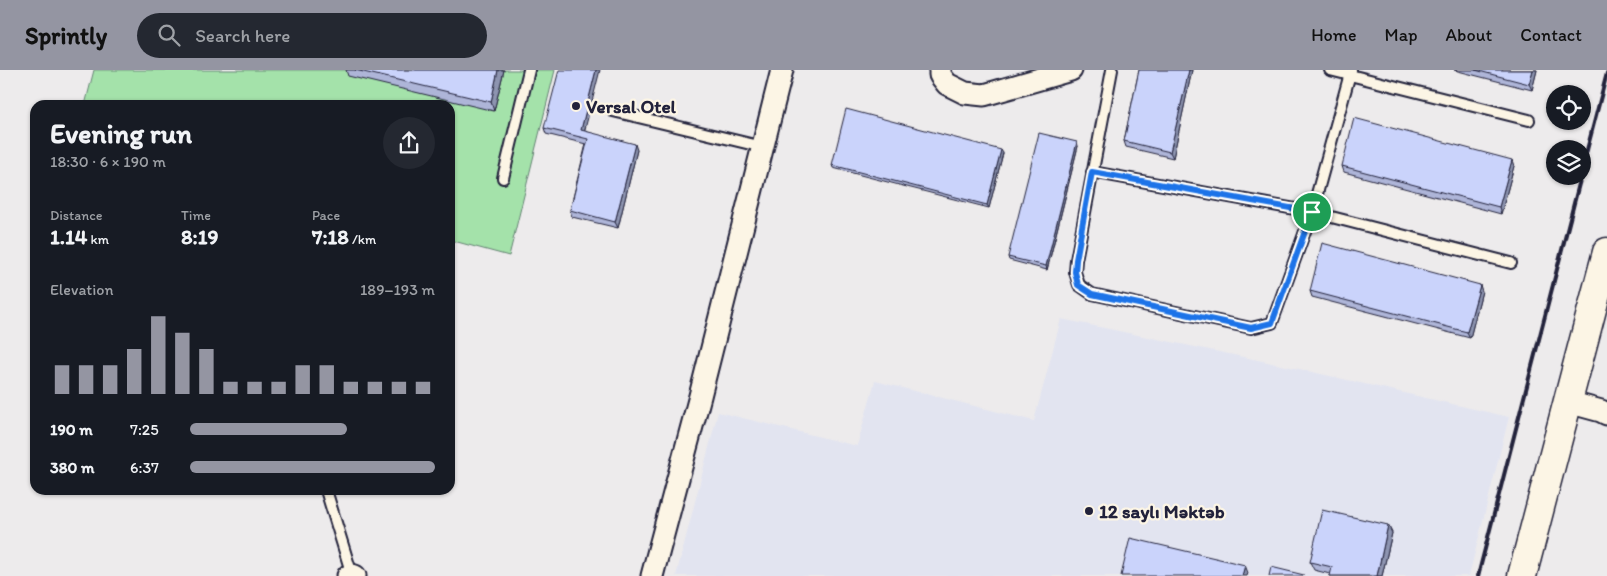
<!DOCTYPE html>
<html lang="en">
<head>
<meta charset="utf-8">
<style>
  body { margin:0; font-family:Itim,sans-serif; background:#242831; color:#f1f3f6; height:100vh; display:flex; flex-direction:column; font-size:19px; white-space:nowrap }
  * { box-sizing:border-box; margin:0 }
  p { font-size:16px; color:#9ea1a6 }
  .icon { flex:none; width:28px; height:28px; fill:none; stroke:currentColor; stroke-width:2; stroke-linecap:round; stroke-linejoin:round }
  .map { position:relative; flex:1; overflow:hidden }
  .details { position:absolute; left:30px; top:30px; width:425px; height:395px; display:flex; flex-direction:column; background:#171b24; border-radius:15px; box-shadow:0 1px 4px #0004 }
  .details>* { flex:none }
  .buttons { position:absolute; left:1546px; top:15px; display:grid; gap:10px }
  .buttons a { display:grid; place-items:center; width:45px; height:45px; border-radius:50%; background:#171b24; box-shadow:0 1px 4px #0004; font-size:25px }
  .pin { position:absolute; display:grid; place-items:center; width:42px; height:42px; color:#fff; margin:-21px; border:2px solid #fff; border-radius:50%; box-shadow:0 1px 5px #0007 }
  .round { display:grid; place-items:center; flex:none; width:52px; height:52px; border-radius:26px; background:#242831 }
  .summary { display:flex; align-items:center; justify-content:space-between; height:85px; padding:0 20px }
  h1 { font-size:28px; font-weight:700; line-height:38px }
  .metrics { display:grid; grid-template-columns:repeat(3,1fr); gap:8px; height:85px; padding:5px 20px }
  .metrics div { display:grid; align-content:center }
  .metrics b { font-size:21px; font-weight:700 }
  .metrics small { font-size:14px; font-weight:400 }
  .metrics p { font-size:14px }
  .chart { height:140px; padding:10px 20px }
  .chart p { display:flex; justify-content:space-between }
  .chart svg { width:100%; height:90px; margin-top:5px; stroke:#9495a2; stroke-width:6 }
  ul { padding:0 20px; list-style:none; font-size:16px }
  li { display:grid; grid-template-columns:80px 60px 1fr; align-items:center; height:38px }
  li i { height:12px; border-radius:6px; background:#9495a2 }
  header { display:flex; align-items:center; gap:30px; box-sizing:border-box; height:70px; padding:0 25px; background:#9495a2; color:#111 }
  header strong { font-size:24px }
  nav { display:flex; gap:28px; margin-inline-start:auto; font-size:18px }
  .search { width:350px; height:45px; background:#242831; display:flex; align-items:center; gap:12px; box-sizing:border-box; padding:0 18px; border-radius:28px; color:#9ea1a6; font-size:19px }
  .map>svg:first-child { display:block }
  .built { fill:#e2e4f0 }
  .green { fill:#a4e2aa; stroke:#638272 }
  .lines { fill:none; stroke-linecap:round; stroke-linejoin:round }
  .lane-casing { stroke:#22223b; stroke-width:14 }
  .street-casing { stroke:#22223b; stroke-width:25 }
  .secondary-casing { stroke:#22223b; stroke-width:31 }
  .lane { stroke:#fcf5e5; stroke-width:10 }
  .street { stroke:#fcf5e5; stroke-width:21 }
  .secondary { stroke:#fcf5e5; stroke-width:28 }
  .rail { stroke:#22223b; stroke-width:4 }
  .wall { fill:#aeb5d8; stroke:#22223b }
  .shaded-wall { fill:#8d94b0; stroke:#22223b }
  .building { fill:#cad3fb; stroke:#22223b }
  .route-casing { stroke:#fff; stroke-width:10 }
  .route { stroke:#1a73e8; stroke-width:6 }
  .poi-dot { fill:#22223b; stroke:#fcf5e5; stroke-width:2 }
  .labels { text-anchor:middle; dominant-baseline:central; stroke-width:4.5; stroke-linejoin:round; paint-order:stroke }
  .poi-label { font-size:19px; font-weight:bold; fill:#22223b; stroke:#fcf5e5; text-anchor:start }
</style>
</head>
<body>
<header>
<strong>Sprintly</strong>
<div class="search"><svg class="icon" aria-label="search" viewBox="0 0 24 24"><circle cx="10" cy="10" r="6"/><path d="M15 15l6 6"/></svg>Search here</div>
<nav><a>Home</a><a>Map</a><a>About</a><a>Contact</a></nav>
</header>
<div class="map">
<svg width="1607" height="506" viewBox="0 0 1607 506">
  <rect width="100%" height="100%" fill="#edebec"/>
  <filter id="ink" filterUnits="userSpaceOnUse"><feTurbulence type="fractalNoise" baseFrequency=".02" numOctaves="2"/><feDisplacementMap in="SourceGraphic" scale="10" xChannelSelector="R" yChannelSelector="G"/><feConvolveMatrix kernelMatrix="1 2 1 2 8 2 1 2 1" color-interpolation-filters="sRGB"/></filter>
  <g filter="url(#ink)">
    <path class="built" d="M 1061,249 L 1286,296 L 1509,347 L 1469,506 L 676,506 L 718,342 L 857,376 L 875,311 L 1034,351 Z"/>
    <path class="green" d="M 94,0 L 555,0 L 509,186 L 450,170 L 450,35 L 85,35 Z"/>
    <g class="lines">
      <g class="lane-casing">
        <path id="lane" d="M 1112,0 L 1076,190 L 1075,202 L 1079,215 L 1092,224 L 1251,258 L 1272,253 L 1312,142 L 1351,0
          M 1330,0 L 1529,50
          M 613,41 L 763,77
          M 1092,102 L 1312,142 L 1511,193
          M 503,108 L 529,0
          M 326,420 L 352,505"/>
      </g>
      <g class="street-casing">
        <path id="street" d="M 940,0 L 940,5 L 947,14 L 965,23 L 984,25 L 1071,0
          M 1568,332 L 1601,341 L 1607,344
          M 348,506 L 352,505 L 355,506
          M 652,506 L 700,326 L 782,0"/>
      </g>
      <g class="secondary-casing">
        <path id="secondary" d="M 1522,506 L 1607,182"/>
      </g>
      <use href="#lane" class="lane"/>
      <use href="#street" class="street"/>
      <use href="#secondary" class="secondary"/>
      <path class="rail" d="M 1582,99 L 1607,3
        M 1478,506 L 1581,106"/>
    </g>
    <path class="wall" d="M 346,0 L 504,0 L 494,41 L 348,6 Z
      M 1139,0 L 1192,0 L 1173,88 L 1126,77 L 1124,71 Z
      M 1454,0 L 1537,0 L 1532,20 Z
      M 544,58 L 585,61 L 637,80 L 618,158 L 572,147 L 570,140 L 586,74 L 546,64 Z
      M 1078,76 L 1047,200 L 1009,190 L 1008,187 Z
      M 1003,83 L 989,138 L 833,98 L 832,95 Z
      M 1342,96 L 1514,96 L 1501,144 L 1344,102 Z
      M 1310,221 L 1482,221 L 1470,268 L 1312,227 Z
      M 1388,455 L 1392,463 L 1382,506 L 1330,506 L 1330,504 L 1314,500 L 1310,492 Z"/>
    <path class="shaded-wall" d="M 498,0 L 504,0 L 494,41 L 491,32 Z
      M 596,0 L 600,0 L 583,67 L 581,60 Z
      M 1189,0 L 1192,0 L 1173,88 L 1170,82 Z
      M 1533,0 L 1537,0 L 1532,20 L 1529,14 Z
      M 1077,72 L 1078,76 L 1047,200 L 1046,196 Z
      M 635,74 L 637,80 L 618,158 L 615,152 Z
      M 1001,80 L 1003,83 L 989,138 L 987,135 Z
      M 1512,90 L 1514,96 L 1501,144 L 1499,137 Z
      M 1480,215 L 1482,221 L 1470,268 L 1467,262 Z
      M 1388,455 L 1392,463 L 1382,506 L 1377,506 Z
      M 1245,495 L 1248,503 L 1247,506 L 1242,506 Z"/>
    <path class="building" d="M 355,0 L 498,0 L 491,32 Z
      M 559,0 L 596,0 L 581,60 L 635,74 L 615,152 L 570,140 L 588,69 L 544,58 Z
      M 1139,0 L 1189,0 L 1170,82 L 1124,71 Z
      M 1475,0 L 1533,0 L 1529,14 Z
      M 846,39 L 1001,80 L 987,135 L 832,95 Z
      M 1354,48 L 1512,90 L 1499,137 L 1342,96 Z
      M 1039,63 L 1077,72 L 1046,196 L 1008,187 Z
      M 1322,173 L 1480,215 L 1467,262 L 1310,221 Z
      M 1322,440 L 1388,455 L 1377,506 L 1330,506 L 1332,497 L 1310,492 Z
      M 1130,468 L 1245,495 L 1242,506 L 1121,506 Z
      M 1271,497 L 1304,505 L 1303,506 L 1269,506 Z"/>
  </g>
  <g class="lines" filter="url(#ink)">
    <g class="route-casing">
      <path id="route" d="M 1092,102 L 1312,142 L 1272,253 L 1251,258 L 1092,224 L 1078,215 L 1075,202 L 1076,190 Z"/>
    </g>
    <use href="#route" class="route"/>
  </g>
  <g class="poi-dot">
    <circle cx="576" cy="36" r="5"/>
    <circle cx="1089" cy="441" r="5"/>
  </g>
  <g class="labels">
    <g class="poi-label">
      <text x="586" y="36">Versal Otel</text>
      <text x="1099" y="441">12 saylı Məktəb</text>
    </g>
  </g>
</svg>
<div class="buttons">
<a><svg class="icon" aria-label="locate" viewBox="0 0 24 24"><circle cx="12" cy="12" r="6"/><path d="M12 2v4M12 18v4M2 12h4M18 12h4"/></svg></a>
<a><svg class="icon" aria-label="layers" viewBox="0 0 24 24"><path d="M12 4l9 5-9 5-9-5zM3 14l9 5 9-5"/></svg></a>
</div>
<div class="pin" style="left:1312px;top:142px;background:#1e9e55"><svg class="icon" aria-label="arrive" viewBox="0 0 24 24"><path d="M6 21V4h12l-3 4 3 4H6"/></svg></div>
<section class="details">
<div class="summary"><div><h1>Evening run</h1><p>18:30 · 6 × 190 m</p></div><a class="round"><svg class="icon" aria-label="share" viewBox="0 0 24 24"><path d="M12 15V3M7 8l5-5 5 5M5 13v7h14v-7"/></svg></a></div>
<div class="metrics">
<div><p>Distance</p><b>1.14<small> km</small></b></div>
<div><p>Time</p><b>8:19</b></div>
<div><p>Pace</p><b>7:18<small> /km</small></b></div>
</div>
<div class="chart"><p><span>Elevation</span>189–193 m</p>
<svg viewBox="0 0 160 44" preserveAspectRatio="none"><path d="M5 44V30M15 44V30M25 44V30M35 44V22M45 44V6M55 44V14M65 44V22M75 44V38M85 44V38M95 44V38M105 44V30M115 44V30M125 44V38M135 44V38M145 44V38M155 44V38"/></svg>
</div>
<ul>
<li><b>190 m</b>7:25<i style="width:64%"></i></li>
<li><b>380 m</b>6:37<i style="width:100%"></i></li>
</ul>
</section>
</div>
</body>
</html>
